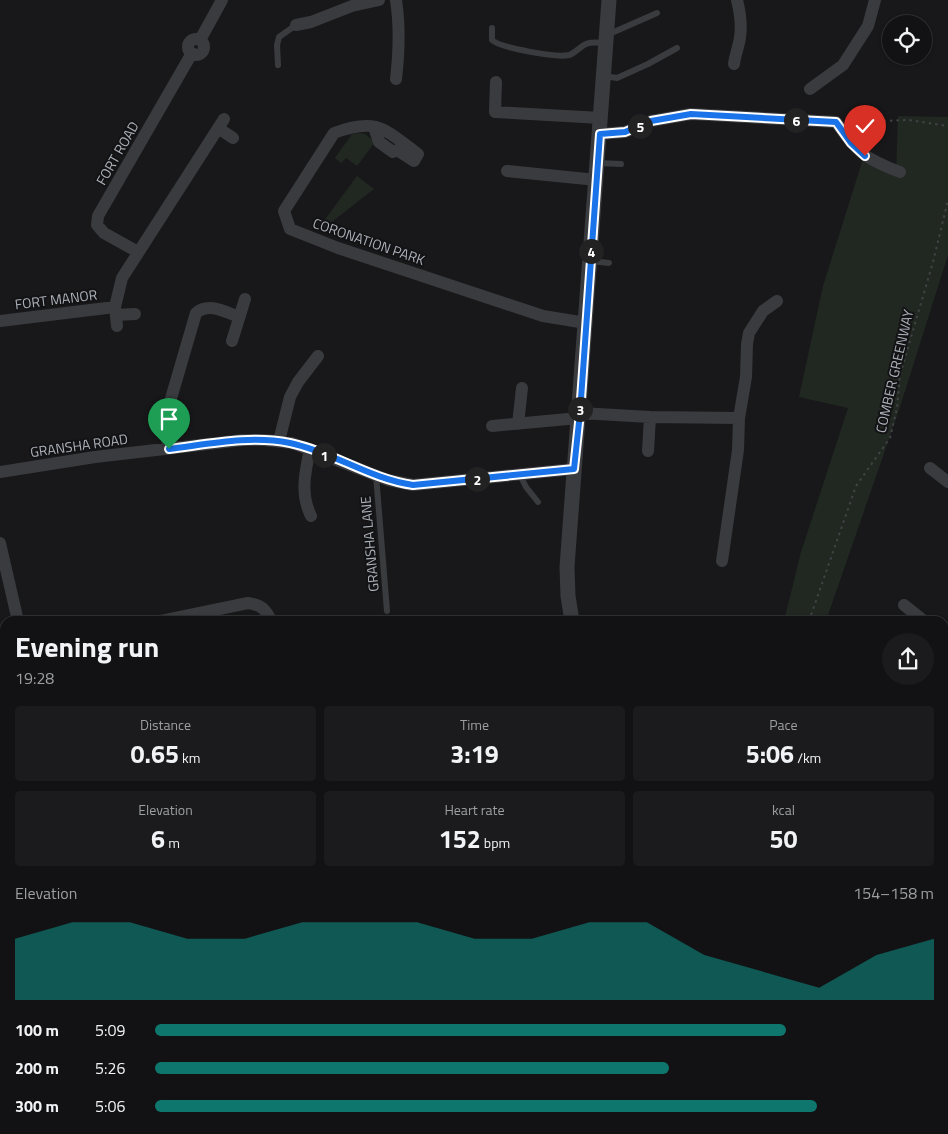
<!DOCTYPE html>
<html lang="en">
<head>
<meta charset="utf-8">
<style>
  body { margin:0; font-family:"Titillium Web",sans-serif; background:#1b1b1d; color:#f1f3f6; height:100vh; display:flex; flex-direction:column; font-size:19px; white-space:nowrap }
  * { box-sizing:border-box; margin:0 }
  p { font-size:16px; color:#9c9ea0 }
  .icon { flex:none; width:28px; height:28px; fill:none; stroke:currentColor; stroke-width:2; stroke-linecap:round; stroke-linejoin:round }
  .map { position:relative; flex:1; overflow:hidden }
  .side { position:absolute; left:0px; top:616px; width:949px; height:519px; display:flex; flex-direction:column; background:#121214; border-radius:15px 15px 0 0; box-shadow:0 1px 4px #0004,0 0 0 1px #313234 }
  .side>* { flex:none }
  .fabs { position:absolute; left:882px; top:15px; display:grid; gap:10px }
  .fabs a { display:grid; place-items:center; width:50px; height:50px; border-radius:50%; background:#121214; box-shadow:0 1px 4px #0004,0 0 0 1px #313234; font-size:25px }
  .pin { position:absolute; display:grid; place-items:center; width:42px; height:42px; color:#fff; margin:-51px -21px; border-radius:50% 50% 50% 0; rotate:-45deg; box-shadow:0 0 5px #0007 }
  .pin .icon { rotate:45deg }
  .km { position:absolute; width:25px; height:25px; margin:-12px; border-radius:50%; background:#222; color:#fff; font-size:14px; line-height:25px; text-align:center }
  .round { display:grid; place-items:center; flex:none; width:52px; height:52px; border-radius:26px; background:#1b1b1d }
  .headline { display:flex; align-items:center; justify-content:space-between; height:85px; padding:0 15px }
  h1 { font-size:28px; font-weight:700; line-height:38px }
  .metrics { display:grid; grid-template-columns:repeat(3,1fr); gap:8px; height:85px; padding:5px 15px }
  .metrics div { display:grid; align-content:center; border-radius:5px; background:#1b1b1d; text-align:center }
  .metrics b { font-size:25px; font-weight:700 }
  .metrics small { font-size:14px; font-weight:400 }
  .metrics p { font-size:14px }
  .chart { height:140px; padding:10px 15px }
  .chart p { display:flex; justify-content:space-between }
  .chart svg { width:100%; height:90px; margin-top:5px; fill:#0f766e; opacity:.7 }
  ul { padding:0 15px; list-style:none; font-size:16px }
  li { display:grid; grid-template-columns:80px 60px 1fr; align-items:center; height:38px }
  li i { height:12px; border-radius:6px; background:#0f766e }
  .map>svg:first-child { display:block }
  .green { fill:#212821 }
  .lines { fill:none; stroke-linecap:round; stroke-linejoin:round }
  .stream { stroke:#2f383d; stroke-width:3 }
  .path { stroke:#404246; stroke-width:2; stroke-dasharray:2.5 4; stroke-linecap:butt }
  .service { stroke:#3a3b3f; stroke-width:6 }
  .minor { stroke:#3a3b3f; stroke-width:12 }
  .tertiary { stroke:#3a3b3f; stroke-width:15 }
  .trunk { stroke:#5e6066; stroke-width:21 }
  .route-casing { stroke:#fff; stroke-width:10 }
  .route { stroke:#1a73e8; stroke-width:6 }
  .labels { text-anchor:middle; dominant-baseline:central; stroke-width:4; stroke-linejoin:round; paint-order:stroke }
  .street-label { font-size:14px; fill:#acb1b9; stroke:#131315 }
</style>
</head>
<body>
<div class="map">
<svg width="948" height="1134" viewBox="0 0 948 1134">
  <rect width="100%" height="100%" fill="#18181a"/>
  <path class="green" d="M 898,116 L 948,117 L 948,255 L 899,410 L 826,621 L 782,621 L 785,617 L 801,552 L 848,408 L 799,397 L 823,286 L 863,159 L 896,175 Z
    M 359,133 L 365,134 L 375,142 L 357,166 L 346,158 L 341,163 L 335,158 L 352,134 Z
    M 357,176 L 374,189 L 324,228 L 320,226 Z"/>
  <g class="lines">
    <path class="stream" d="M 944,886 L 948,882
      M 649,1134 L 650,1130"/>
    <path class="path" d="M 851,122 L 909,120 L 948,126
      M 809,621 L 856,486 L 890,438 L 897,408 L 900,375 L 933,262 L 948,200
      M 944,870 L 948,866
      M 627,1134 L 629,1130"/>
    <path class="service" d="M 492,28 L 492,40 C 500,48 557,58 569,55 C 576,53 582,44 589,43 C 594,42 600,43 605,43
      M 607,35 L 657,13
      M 278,65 L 277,45 L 279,37 L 296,25
      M 604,76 L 617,78 L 648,64 L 677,48
      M 598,163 L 621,164
      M 591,261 L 609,263
      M 376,475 L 387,611
      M 520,475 L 526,487 L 538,502
      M 944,1057 L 948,1056"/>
    <path class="minor" d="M 396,0 C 400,26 399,53 396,79
      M 296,25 L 311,22 L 352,6 L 379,0
      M188 47a8 8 0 1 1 16 0a8 8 0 1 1-16 0Z
      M 200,40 L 222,0
      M 734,64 C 735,55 739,46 740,37 C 742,24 740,12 737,0
      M 496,82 L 495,112 L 601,118
      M 810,89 L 843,65 L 868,26 L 875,0
      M 374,127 L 379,142 L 393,152 L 397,150 L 414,161 L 418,154 C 384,129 377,117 334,133 L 284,211 L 290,229 L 338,248 L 543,316 L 586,323
      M 218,128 L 233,138
      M 600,134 L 625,132 L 651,121 L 691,114 L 836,122 C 857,152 865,159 900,172
      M 507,171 L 597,180
      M 138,252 L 104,233 L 97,225 L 98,216 L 192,53
      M 116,315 L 135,314
      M 0,321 L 115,307
      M 117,326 L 115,307 L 122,278 L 224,119
      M 232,341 L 245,299
      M 580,413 L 650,417 L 739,418 L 738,450 L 722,561
      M 739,418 L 746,377 L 747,344 L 749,333 L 763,311 L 777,301
      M 518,424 L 522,388
      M 492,426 L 579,418
      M 279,441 L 290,397 L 298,382 L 318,356
      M 169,449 L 165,430 L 165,419 L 196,313 C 209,302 225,312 239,317
      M 310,449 C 305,472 300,494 311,516
      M 648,451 L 650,417
      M 930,468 L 948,482
      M 0,472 L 95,457 L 243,440 L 264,440 L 292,443 L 388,480 L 413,485 L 574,469
      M 0,543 L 18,621
      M 904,605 L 924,621
      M 161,621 L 248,603 C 261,605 266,609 271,621
      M 944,637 L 948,641
      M 0,922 L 5,915
      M 0,985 L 5,990
      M 252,1130 L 256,1134
      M 0,1131 L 3,1134
      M 69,1134 L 72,1130
      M 356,1134 L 360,1130
      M 672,1134 L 673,1130
      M 926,1134 L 927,1130"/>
    <path class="tertiary" d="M 572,621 L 568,596 L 567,567 L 609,0
      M 566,1130 L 567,1134
      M 882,1130 L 903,1134"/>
    <path class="trunk" d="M 944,691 L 948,686
      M 585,1134 L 590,1130"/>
  </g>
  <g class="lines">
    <g class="route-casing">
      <path id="route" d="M 169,449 C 209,444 250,435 290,443 C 333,452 370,479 413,485 L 574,469 L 580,413 L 600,134 L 625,132 L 651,121 L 691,114 L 836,122 L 851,143 L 865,156"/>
    </g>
    <use href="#route" class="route"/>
  </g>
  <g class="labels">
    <g class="street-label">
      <text transform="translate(117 153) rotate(-60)">FORT ROAD</text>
      <text transform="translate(369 241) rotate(19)">CORONATION PARK</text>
      <text transform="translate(56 299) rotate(-7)">FORT MANOR</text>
      <text transform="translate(894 371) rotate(-77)">COMBER GREENWAY</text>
      <text transform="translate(79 445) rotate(-8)">GRANSHA ROAD</text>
      <text transform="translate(369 544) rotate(-95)">GRANSHA LANE</text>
    </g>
  </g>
</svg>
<div class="fabs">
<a><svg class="icon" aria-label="locate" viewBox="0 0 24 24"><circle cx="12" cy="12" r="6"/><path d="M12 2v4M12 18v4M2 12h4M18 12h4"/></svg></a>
</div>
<div class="pin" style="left:169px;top:449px;background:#1e9e55"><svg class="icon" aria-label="arrive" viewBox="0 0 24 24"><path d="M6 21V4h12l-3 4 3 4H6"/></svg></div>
<div class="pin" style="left:865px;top:156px;background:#d93025"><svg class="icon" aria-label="check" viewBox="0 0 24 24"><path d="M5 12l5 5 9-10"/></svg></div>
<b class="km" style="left:324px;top:455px">1</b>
<b class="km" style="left:477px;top:479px">2</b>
<b class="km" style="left:580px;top:409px">3</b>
<b class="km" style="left:591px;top:251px">4</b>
<b class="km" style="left:640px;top:126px">5</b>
<b class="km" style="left:796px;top:120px">6</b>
<section class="side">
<div class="headline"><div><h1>Evening run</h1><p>19:28</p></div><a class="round"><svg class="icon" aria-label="share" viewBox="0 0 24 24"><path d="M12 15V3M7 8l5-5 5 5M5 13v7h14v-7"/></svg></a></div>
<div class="metrics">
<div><p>Distance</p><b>0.65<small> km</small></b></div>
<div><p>Time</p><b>3:19</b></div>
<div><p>Pace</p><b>5:06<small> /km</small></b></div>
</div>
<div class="metrics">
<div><p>Elevation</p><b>6<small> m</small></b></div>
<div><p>Heart rate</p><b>152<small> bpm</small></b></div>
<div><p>kcal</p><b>50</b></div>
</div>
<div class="chart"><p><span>Elevation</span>154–158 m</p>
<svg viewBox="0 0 160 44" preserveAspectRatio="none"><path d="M0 44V14L10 6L20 6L30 14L40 14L50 6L60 6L70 6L80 14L90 14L100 6L110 6L120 22L130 30L140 38L150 22L160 14V44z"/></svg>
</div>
<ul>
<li><b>100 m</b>5:09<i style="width:81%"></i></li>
<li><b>200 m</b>5:26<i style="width:66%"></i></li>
<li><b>300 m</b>5:06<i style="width:85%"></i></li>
</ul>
</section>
</div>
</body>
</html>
